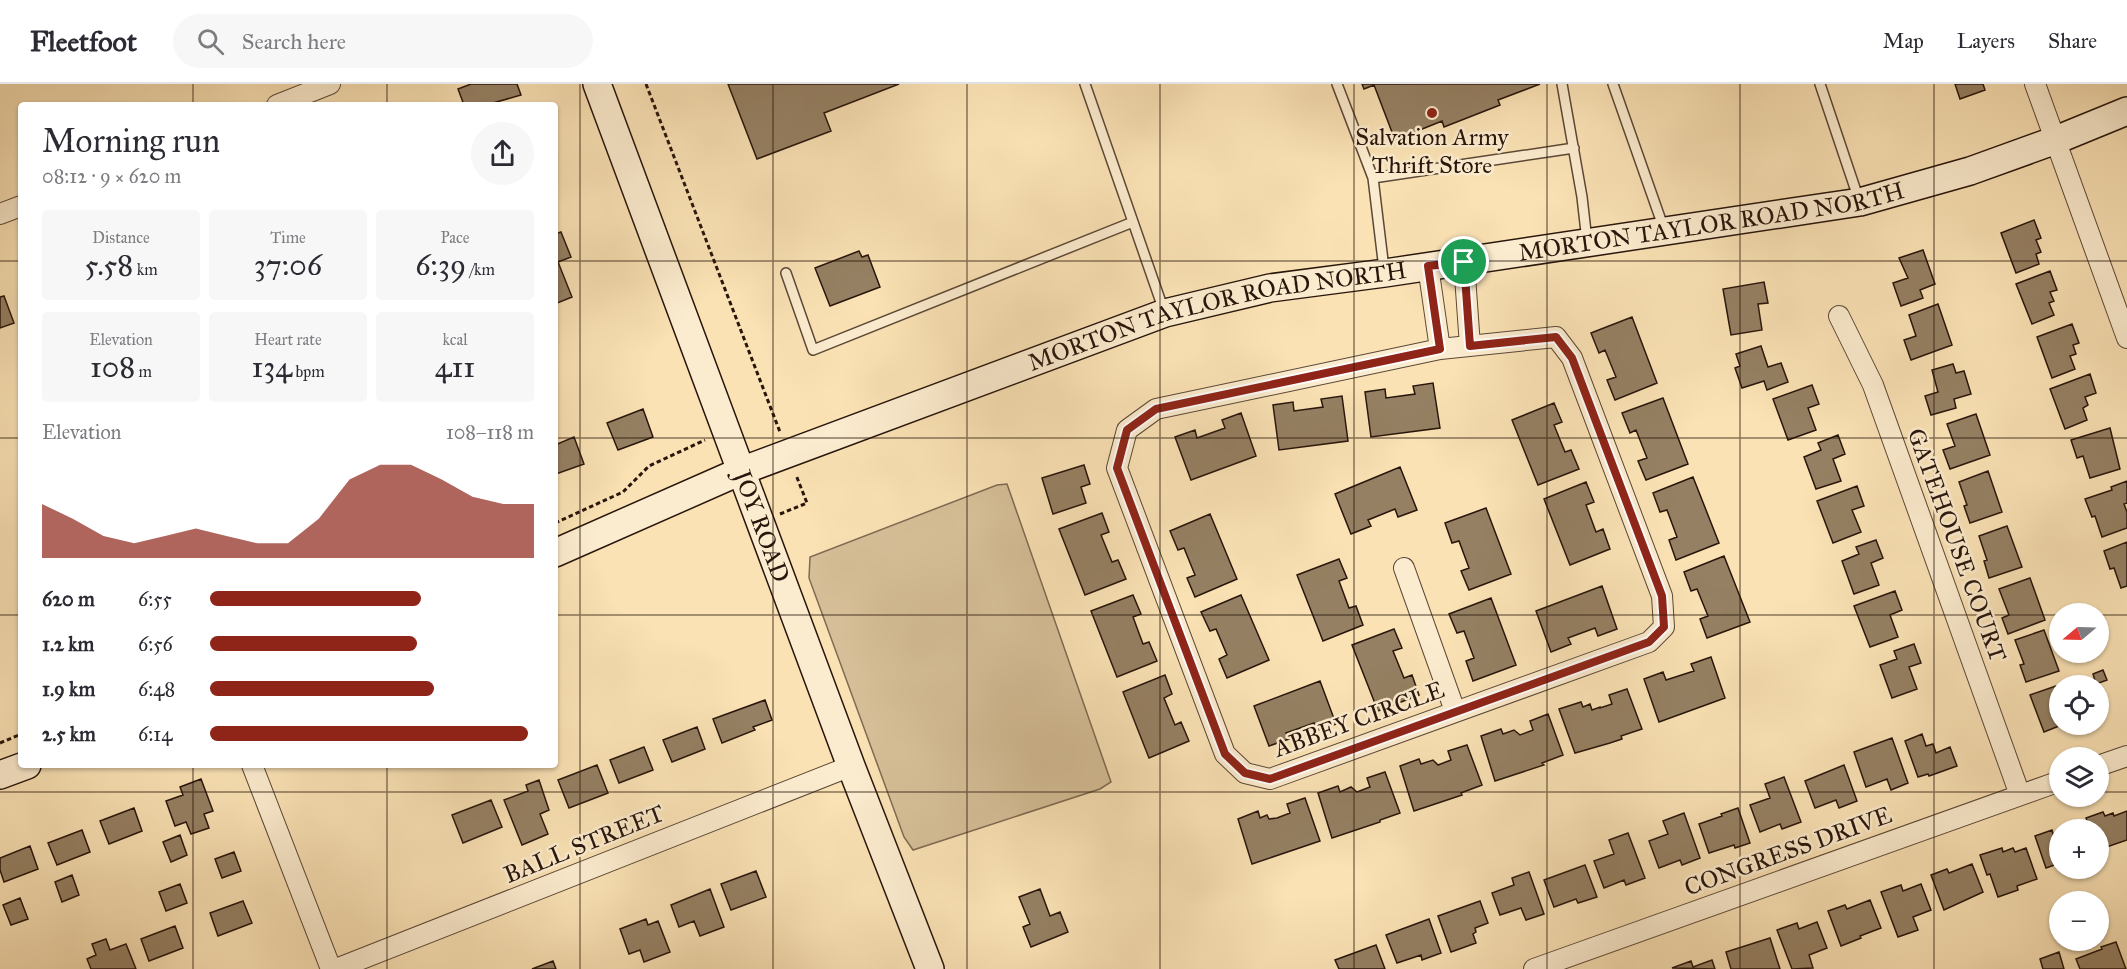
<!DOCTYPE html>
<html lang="en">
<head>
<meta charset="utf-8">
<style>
  body { margin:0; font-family:"IM FELL Great Primer",serif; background:#f7f7f7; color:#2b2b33; height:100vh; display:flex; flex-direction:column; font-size:22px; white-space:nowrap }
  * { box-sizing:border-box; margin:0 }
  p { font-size:20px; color:#7c7c81 }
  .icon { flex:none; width:33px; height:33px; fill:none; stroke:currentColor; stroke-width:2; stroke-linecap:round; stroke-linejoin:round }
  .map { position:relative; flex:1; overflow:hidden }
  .panel { position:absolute; left:18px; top:18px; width:540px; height:666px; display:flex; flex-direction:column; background:#fff; border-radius:6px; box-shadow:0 2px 4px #0004 }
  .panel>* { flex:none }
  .needle { width:39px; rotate:251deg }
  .fabs { position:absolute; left:2049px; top:519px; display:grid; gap:12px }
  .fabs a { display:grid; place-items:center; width:60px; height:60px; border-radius:50%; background:#fff; box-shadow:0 2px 4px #0004; font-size:30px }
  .pin { position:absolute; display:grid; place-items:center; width:51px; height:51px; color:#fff; margin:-26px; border:3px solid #fff; border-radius:50%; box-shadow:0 2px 6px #0007 }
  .round { display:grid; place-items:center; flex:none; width:63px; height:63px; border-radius:32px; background:#f7f7f7 }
  .head { display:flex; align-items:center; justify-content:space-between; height:102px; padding:0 24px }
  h1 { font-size:33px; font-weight:600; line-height:45px }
  .figures { display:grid; grid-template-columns:repeat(3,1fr); gap:9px; height:102px; padding:6px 24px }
  .figures div { display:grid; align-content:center; border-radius:6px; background:#f7f7f7; text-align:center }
  .figures b { font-size:30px; font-weight:600 }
  .figures small { font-size:16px; font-weight:400 }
  .figures p { font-size:16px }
  .chart { height:168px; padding:12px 24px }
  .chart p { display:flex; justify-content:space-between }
  .chart svg { width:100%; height:108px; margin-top:6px; fill:#8f2418; opacity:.7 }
  ul { padding:0 24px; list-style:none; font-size:20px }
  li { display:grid; grid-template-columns:96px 72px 1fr; align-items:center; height:45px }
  li i { height:15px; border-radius:8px; background:#8f2418 }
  header { display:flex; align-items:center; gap:36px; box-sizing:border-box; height:84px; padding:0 30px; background:#fff; border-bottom:2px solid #e1e1e2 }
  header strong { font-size:28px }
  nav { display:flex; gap:33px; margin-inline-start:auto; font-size:21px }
  .search { width:420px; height:54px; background:#f7f7f7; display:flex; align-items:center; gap:15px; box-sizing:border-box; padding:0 21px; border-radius:33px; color:#7c7c81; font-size:22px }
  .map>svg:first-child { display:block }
  .green { fill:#d6bf98; stroke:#7f6a52; stroke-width:1.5 }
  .building { fill:#958063; stroke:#28150b; stroke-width:1.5 }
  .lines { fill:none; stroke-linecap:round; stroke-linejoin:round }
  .lane-casing { stroke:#5c4836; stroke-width:12 }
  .street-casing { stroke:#5c4836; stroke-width:22 }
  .secondary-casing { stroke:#28150b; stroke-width:30 }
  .path { stroke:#28150b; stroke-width:3; stroke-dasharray:4.5 3; stroke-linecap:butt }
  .lane { stroke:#fceccf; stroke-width:9 }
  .street { stroke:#fceccf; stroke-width:20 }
  .secondary { stroke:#fceccf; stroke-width:27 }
  .route-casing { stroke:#fff; stroke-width:12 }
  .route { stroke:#8f2418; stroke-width:8 }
  .grid { fill:none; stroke:#28150b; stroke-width:1.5; stroke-opacity:0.55 }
  .poi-dot { fill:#8f2418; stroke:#fceccf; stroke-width:2 }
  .labels { text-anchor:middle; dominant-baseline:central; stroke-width:5; stroke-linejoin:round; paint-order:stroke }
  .poi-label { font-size:24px; fill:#28150b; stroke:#fceccf }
  .street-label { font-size:24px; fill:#28150b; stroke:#fceccf }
</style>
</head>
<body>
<header>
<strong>Fleetfoot</strong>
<div class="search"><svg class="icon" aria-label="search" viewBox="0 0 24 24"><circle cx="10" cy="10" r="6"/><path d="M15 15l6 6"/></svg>Search here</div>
<nav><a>Map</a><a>Layers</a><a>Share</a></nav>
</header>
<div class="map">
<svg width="2127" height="885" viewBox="0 0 2127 885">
  <rect width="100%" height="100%" fill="#fae2b5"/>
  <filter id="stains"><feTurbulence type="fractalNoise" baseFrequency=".00333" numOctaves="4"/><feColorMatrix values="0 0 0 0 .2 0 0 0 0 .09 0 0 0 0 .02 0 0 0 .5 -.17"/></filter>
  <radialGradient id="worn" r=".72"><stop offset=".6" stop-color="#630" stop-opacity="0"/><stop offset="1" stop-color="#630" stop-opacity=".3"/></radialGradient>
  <path class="green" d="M 1007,400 L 1111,698 L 1100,705 L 913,766 L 904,753 L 809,494 L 810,473 L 997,401 Z"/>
  <path class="building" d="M 471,0 L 517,0 L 521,11 L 486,21 L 464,21 L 458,5 Z
    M 728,0 L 899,0 L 824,29 L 831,47 L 757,75 Z
    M 1362,0 L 1540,0 L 1498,16 L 1500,21 L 1444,43 L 1442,37 L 1395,56 L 1374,1 L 1364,5 Z
    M 1955,0 L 1983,0 L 1985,6 L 1960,15 Z
    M 2034,136 L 2041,154 L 2036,156 L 2041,168 L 2036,170 L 2039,180 L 2016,189 L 2001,149 Z
    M 561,148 L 571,173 L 558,178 L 572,213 L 555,220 L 555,150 Z
    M 1923,166 L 1935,200 L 1920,206 L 1923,214 L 1901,222 L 1893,199 L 1908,194 L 1899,174 Z
    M 859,167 L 862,173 L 868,171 L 880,203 L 830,222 L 815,184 Z
    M 2050,187 L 2057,206 L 2050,208 L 2054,217 L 2049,219 L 2054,231 L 2032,240 L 2016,200 Z
    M 1764,198 L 1768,219 L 1758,220 L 1762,246 L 1731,251 L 1723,205 Z
    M 4,212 L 14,239 L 0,244 L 0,213 Z
    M 1938,220 L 1952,261 L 1911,276 L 1904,256 L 1916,252 L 1909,231 Z
    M 1632,233 L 1657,299 L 1615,316 L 1607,296 L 1616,293 L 1605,266 L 1599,269 L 1591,249 Z
    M 2072,240 L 2079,259 L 2073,261 L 2076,270 L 2070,272 L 2075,285 L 2052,294 L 2037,253 Z
    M 1761,262 L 1768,283 L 1781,279 L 1788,298 L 1767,306 L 1764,297 L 1742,304 L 1735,284 L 1740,282 L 1736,270 Z
    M 1953,280 L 1956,289 L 1964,287 L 1971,310 L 1954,315 L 1956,324 L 1931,331 L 1925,312 L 1938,308 L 1932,286 Z
    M 2090,290 L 2096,309 L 2085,313 L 2088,321 L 2083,324 L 2087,336 L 2065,345 L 2050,305 Z
    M 1433,299 L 1440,344 L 1371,353 L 1365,308 L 1385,305 L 1386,314 L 1415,310 L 1413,302 Z
    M 1812,301 L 1819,320 L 1808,324 L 1816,346 L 1788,356 L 1773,315 Z
    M 1342,312 L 1348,357 L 1279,366 L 1273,321 L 1293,318 L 1294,327 L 1323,323 L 1321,315 Z
    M 1663,314 L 1688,380 L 1646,396 L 1638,377 L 1647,374 L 1636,346 L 1630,349 L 1622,329 Z
    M 1554,319 L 1562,338 L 1554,341 L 1565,368 L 1571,366 L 1579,385 L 1538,401 L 1512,336 Z
    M 643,325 L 653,353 L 618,366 L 607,339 Z
    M 1241,329 L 1256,372 L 1191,396 L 1175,353 L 1195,346 L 1197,354 L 1225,344 L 1222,336 Z
    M 1976,330 L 1990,371 L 1950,385 L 1943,366 L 1955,362 L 1947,340 Z
    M 2110,344 L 2120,385 L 2090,394 L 2083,372 L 2077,374 L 2071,356 Z
    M 1838,351 L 1845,370 L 1833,375 L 1841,397 L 1816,405 L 1804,373 L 1821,366 L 1818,359 Z
    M 574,353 L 584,380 L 556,390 L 555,361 Z
    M 1084,381 L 1090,400 L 1081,403 L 1086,419 L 1053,430 L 1042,394 Z
    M 1400,383 L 1417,426 L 1398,433 L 1395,425 L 1368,436 L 1371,442 L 1351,450 L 1335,410 Z
    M 1988,387 L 2002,428 L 1970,439 L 1964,422 L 1967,421 L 1959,398 Z
    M 1693,393 L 1719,459 L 1676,476 L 1669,456 L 1677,453 L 1667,426 L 1660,428 L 1653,409 Z
    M 2127,397 L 2127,419 L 2124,420 L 2127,428 L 2127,444 L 2102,453 L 2095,432 L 2092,433 L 2085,415 L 2112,406 L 2111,403 Z
    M 1586,398 L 1594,418 L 1586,421 L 1596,448 L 1603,445 L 1610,465 L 1570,481 L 1544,415 Z
    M 1857,402 L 1864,422 L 1852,426 L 1861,448 L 1833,459 L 1817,417 Z
    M 1486,424 L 1511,490 L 1469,506 L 1461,487 L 1469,484 L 1459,457 L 1452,459 L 1445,439 Z
    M 1102,429 L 1109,448 L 1101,451 L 1112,478 L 1118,476 L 1126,495 L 1085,511 L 1059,445 Z
    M 1210,430 L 1237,495 L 1195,513 L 1187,494 L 1195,491 L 1184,464 L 1178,466 L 1170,447 Z
    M 2007,442 L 2022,483 L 1989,494 L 1984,477 L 1987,476 L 1979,452 Z
    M 1876,456 L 1883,474 L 1871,479 L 1879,501 L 1854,510 L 1842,477 L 1859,470 L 1856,463 Z
    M 2127,458 L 2127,502 L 2121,504 L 2114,484 L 2110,485 L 2104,467 Z
    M 1724,472 L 1750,538 L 1707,554 L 1700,535 L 1708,532 L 1697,505 L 1691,507 L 1684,488 Z
    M 1339,475 L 1347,494 L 1339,497 L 1349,524 L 1356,522 L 1363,541 L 1323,557 L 1297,491 Z
    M 2030,494 L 2045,536 L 2008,550 L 2002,534 L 2009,531 L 1999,505 Z
    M 1602,502 L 1617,545 L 1598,552 L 1595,544 L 1568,554 L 1571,560 L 1551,568 L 1536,527 Z
    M 1895,507 L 1902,526 L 1890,531 L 1898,553 L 1870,563 L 1854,522 Z
    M 1133,511 L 1141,530 L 1133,533 L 1143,560 L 1149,558 L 1157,577 L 1117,593 L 1091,527 Z
    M 1241,511 L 1269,576 L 1227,594 L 1219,575 L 1227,571 L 1216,545 L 1210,547 L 1201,528 Z
    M 1491,514 L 1516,581 L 1473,597 L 1466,577 L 1474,574 L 1464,547 L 1457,549 L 1449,530 Z
    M 1394,545 L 1402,564 L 1393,567 L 1404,594 L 1412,591 L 1419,611 L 1378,627 L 1352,561 Z
    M 2044,546 L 2059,587 L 2026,598 L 2020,581 L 2024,580 L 2015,556 Z
    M 1914,560 L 1921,579 L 1909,583 L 1917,605 L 1892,614 L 1880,581 L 1897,575 L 1894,567 Z
    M 1711,573 L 1725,614 L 1659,638 L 1644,595 L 1663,588 L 1666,596 L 1694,587 L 1691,580 Z
    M 2103,586 L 2107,596 L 2096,600 L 2093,590 Z
    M 1165,591 L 1172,610 L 1164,614 L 1175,641 L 1181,638 L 1189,657 L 1149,674 L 1123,608 Z
    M 1320,597 L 1336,640 L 1316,647 L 1314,639 L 1286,649 L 1289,655 L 1269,662 L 1254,622 Z
    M 2056,602 L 2060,610 L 2060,640 L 2064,640 L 2044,648 L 2030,611 Z
    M 1627,605 L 1642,645 L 1621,652 L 1622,655 L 1610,659 L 1575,669 L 1559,625 L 1581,618 L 1583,623 L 1590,620 L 1592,626 L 1600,623 L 1600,624 L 1612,620 L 1609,611 Z
    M 765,616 L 772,636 L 753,643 L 755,646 L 722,659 L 713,635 Z
    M 1548,630 L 1563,671 L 1542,679 L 1544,681 L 1495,697 L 1481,652 L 1501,645 L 1503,650 L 1514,646 L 1520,651 L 1533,646 L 1530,637 Z
    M 697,643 L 705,665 L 672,678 L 663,656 Z
    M 1922,650 L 1926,662 L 1933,660 L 1936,669 L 1950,663 L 1957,682 L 1929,692 L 1928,690 L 1918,693 L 1905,657 Z
    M 1892,654 L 1908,699 L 1891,706 L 1887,695 L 1866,703 L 1854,668 Z
    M 1467,661 L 1482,701 L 1461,709 L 1462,711 L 1414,727 L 1400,682 L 1419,675 L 1421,680 L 1433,676 L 1438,681 L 1451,676 L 1448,667 Z
    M 644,663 L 653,686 L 619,699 L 610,676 Z
    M 597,681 L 608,709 L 569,724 L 558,696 Z
    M 1844,681 L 1857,717 L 1839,724 L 1836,716 L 1815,724 L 1805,697 Z
    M 1385,688 L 1400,729 L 1380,736 L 1380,738 L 1332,754 L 1318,709 L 1338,702 L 1340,708 L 1351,703 L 1357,708 L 1370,703 L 1367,694 Z
    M 1784,693 L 1801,738 L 1782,745 L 1780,740 L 1760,748 L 1750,721 L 1770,714 L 1765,700 Z
    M 201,695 L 213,727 L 204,730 L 209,744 L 191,750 L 186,738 L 175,742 L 166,717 L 183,711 L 180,703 Z
    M 539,696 L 549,726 L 540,730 L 548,750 L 522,761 L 504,716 L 528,707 L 526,701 Z
    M 1305,714 L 1320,757 L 1252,780 L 1238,735 L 1258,727 L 1260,734 L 1267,731 L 1269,735 L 1277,734 L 1290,729 L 1287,720 Z
    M 491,716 L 502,743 L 463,759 L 452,731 Z
    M 134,724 L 142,747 L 109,760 L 100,737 Z
    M 1738,724 L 1750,759 L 1735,764 L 1734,761 L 1709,769 L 1699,740 L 1722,732 L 1721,730 Z
    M 2127,727 L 2127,756 L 2098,766 L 2098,746 L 2090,746 L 2086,734 L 2103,728 L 2105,732 L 2113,729 L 2114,732 Z
    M 1684,729 L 1700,774 L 1682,781 L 1680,776 L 1659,784 L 1649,757 L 1668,750 L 1663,737 Z
    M 82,746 L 90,768 L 57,781 L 48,759 Z
    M 2052,746 L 2053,750 L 2060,748 L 2060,779 L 2046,784 L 2035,752 Z
    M 1628,749 L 1645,794 L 1626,801 L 1624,796 L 1604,804 L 1594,777 L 1614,770 L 1609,756 Z
    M 180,751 L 187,771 L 171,778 L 163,758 Z
    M 30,762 L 38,785 L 4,798 L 0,786 L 0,774 Z
    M 2002,764 L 2003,768 L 2013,764 L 2015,768 L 2026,764 L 2037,795 L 2017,802 L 2018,806 L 1998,813 L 1990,790 L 1987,791 L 1980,771 Z
    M 234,768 L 241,787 L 222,794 L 215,775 Z
    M 1972,780 L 1983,808 L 1944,826 L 1931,791 L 1947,785 L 1949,789 Z
    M 1585,781 L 1597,813 L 1578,819 L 1576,815 L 1554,823 L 1544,796 Z
    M 756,787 L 766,813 L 731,826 L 721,800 Z
    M 1529,788 L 1544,830 L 1526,836 L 1521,824 L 1500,831 L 1492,809 L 1514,801 L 1512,794 Z
    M 72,791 L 79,811 L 62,818 L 55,798 Z
    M 180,800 L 187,819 L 166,827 L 159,808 Z
    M 1921,800 L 1931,826 L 1913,833 L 1918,846 L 1898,853 L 1881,808 L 1901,801 L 1903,807 Z
    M 710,805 L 724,843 L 700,852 L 694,837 L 679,843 L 671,821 Z
    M 1040,805 L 1050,832 L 1060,828 L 1068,848 L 1031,863 L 1023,843 L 1030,840 L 1019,813 Z
    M 20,814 L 28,835 L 11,841 L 3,821 Z
    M 1870,816 L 1881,844 L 1860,852 L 1861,854 L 1841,862 L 1828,827 L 1845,821 L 1847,825 Z
    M 243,817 L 252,839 L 218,852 L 210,829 Z
    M 1480,817 L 1488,839 L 1475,844 L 1476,848 L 1473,850 L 1476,859 L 1451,868 L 1438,832 Z
    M 646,835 L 648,841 L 658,837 L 670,868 L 644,878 L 640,866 L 629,870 L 620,845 Z
    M 1429,835 L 1441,869 L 1422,876 L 1421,871 L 1397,879 L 1386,851 Z
    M 1817,838 L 1827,864 L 1809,871 L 1813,884 L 1792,885 L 1777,846 L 1797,839 L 1799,845 Z
    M 175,842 L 183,864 L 149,877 L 141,855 Z
    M 1770,854 L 1780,885 L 1731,885 L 1726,868 Z
    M 106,855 L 110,866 L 126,860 L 136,885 L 91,885 L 87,875 L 96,871 L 92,860 Z
    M 2116,858 L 2126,885 L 2080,885 L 2076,875 L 2102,865 L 2101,863 Z
    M 1376,861 L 1385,885 L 1339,885 L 1335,876 Z
    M 2059,868 L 2064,885 L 2043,885 L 2040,875 Z
    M 1712,876 L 1715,885 L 1672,884 L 1691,877 L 1693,883 Z
    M 553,877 L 556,885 L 532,885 Z"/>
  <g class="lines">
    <g class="lane-casing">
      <path id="lane" d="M 1085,0 L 1164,227
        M 1337,0 L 1373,94 L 1384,185
        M 1562,0 L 1582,113 L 1587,157
        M 1613,0 L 1664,145
        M 1820,0 L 1859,116
        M 1373,94 L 1574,64
        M 786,189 L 813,266 L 1133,138"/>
    </g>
    <g class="street-casing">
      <path id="street" d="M 2035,0 L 2127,254
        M 277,21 L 330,0
        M 0,130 L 21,122
        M 1464,178 L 1470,262
        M 1428,182 L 1440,265
        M 1839,232 L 1873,301 L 2020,711
        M 1556,253 L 1572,274 L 1662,512 L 1664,543 L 1649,558 L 1270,695 L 1245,689 L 1225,670 L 1117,384 L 1127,346 L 1156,325 L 1440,265 Z
        M 1404,484 L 1455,627
        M 252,681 L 331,885
        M 2098,682 L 2127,672
        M 336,885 L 851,682
        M 1534,885 L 2060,697"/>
    </g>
    <g class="secondary-casing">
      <g id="secondary">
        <path id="s1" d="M 597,0 L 851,682 L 930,885"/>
        <path id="s2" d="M 555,469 L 741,387 L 1165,229 L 1270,204 L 1385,189 L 1860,118 L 1970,87 L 2056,56 L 2127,27"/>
        <path d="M 0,691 L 27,681"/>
      </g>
    </g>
    <path class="path" d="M 646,0 L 780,348
      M 780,430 L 807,419 L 796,391
      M 555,439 L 623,408 L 649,382 L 705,356
      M 0,659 L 21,650"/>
    <use href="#lane" class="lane"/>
    <use href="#street" class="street"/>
    <use href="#secondary" class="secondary"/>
  </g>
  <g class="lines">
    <g class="route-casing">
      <path id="route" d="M 1464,178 L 1470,262 L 1556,253 L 1572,274 L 1662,512 L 1664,543 L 1649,558 L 1270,695 L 1245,689 L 1225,670 L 1117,384 L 1127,346 L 1156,325 L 1440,265 L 1428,182 Z"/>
    </g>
    <use href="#route" class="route"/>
  </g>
  <path class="grid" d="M 193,0 L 193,21M 387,0 L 387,21M 580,0 L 580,885M 773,0 L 773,885M 967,0 L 967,885M 1160,0 L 1160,885M 1354,0 L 1354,885M 1547,0 L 1547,885M 1740,0 L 1740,885M 1934,0 L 1934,885M 0,177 L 21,177M 555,177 L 2127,177M 0,354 L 21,354M 555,354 L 2127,354M 0,531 L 21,531M 555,531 L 2060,531M 2098,531 L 2127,531M 193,681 L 193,885M 387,681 L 387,885M 0,708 L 2060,708M 2098,708 L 2127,708"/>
  <circle class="poi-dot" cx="1432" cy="29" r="6"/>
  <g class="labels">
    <g class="poi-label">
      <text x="1432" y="53">Salvation Army<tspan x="1432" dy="28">Thrift Store</tspan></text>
    </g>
    <g class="street-label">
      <text stroke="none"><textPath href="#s2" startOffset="1210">MORTON TAYLOR ROAD NORTH</textPath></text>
      <text stroke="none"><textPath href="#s2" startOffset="706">MORTON TAYLOR ROAD NORTH</textPath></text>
      <text stroke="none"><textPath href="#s1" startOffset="472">JOY ROAD</textPath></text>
      <text transform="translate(1957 461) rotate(70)">GATEHOUSE COURT</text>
      <text transform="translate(1359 635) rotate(-20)">ABBEY CIRCLE</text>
      <text transform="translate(584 760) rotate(-22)">BALL STREET</text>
      <text transform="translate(1788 767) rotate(-20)">CONGRESS DRIVE</text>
    </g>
  </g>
  <rect width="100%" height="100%" filter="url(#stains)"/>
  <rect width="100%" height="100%" fill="url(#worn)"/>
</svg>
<div class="fabs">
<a><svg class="needle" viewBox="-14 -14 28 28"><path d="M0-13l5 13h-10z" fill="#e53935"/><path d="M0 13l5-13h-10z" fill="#7c7c81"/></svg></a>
<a><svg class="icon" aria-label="locate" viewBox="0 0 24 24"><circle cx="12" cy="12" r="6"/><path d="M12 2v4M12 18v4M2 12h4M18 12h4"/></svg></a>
<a><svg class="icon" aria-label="layers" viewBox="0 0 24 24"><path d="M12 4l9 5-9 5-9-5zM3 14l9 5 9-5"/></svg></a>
<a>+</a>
<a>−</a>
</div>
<div class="pin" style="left:1464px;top:178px;background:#1e9e55"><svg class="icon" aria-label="arrive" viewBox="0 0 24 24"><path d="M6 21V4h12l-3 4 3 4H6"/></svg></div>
<section class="panel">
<div class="head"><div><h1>Morning run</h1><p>08:12 · 9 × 620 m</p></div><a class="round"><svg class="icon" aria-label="share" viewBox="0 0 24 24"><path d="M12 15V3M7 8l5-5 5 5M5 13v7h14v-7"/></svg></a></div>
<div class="figures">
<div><p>Distance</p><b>5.58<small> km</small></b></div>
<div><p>Time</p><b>37:06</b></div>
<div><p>Pace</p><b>6:39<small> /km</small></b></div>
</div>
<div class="figures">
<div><p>Elevation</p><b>108<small> m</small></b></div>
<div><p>Heart rate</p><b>134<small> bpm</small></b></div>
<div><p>kcal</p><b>411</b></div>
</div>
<div class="chart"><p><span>Elevation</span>108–118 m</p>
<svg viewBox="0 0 160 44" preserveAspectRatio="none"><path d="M0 44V22L10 28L20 35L30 38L40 35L50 32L60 35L70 38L80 38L90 28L100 12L110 6L120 6L130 12L140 19L150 22L160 22V44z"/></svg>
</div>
<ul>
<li><b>620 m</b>6:55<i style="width:65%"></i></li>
<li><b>1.2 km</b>6:56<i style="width:64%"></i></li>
<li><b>1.9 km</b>6:48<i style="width:69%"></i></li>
<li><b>2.5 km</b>6:14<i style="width:98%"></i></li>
</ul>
</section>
</div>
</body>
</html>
